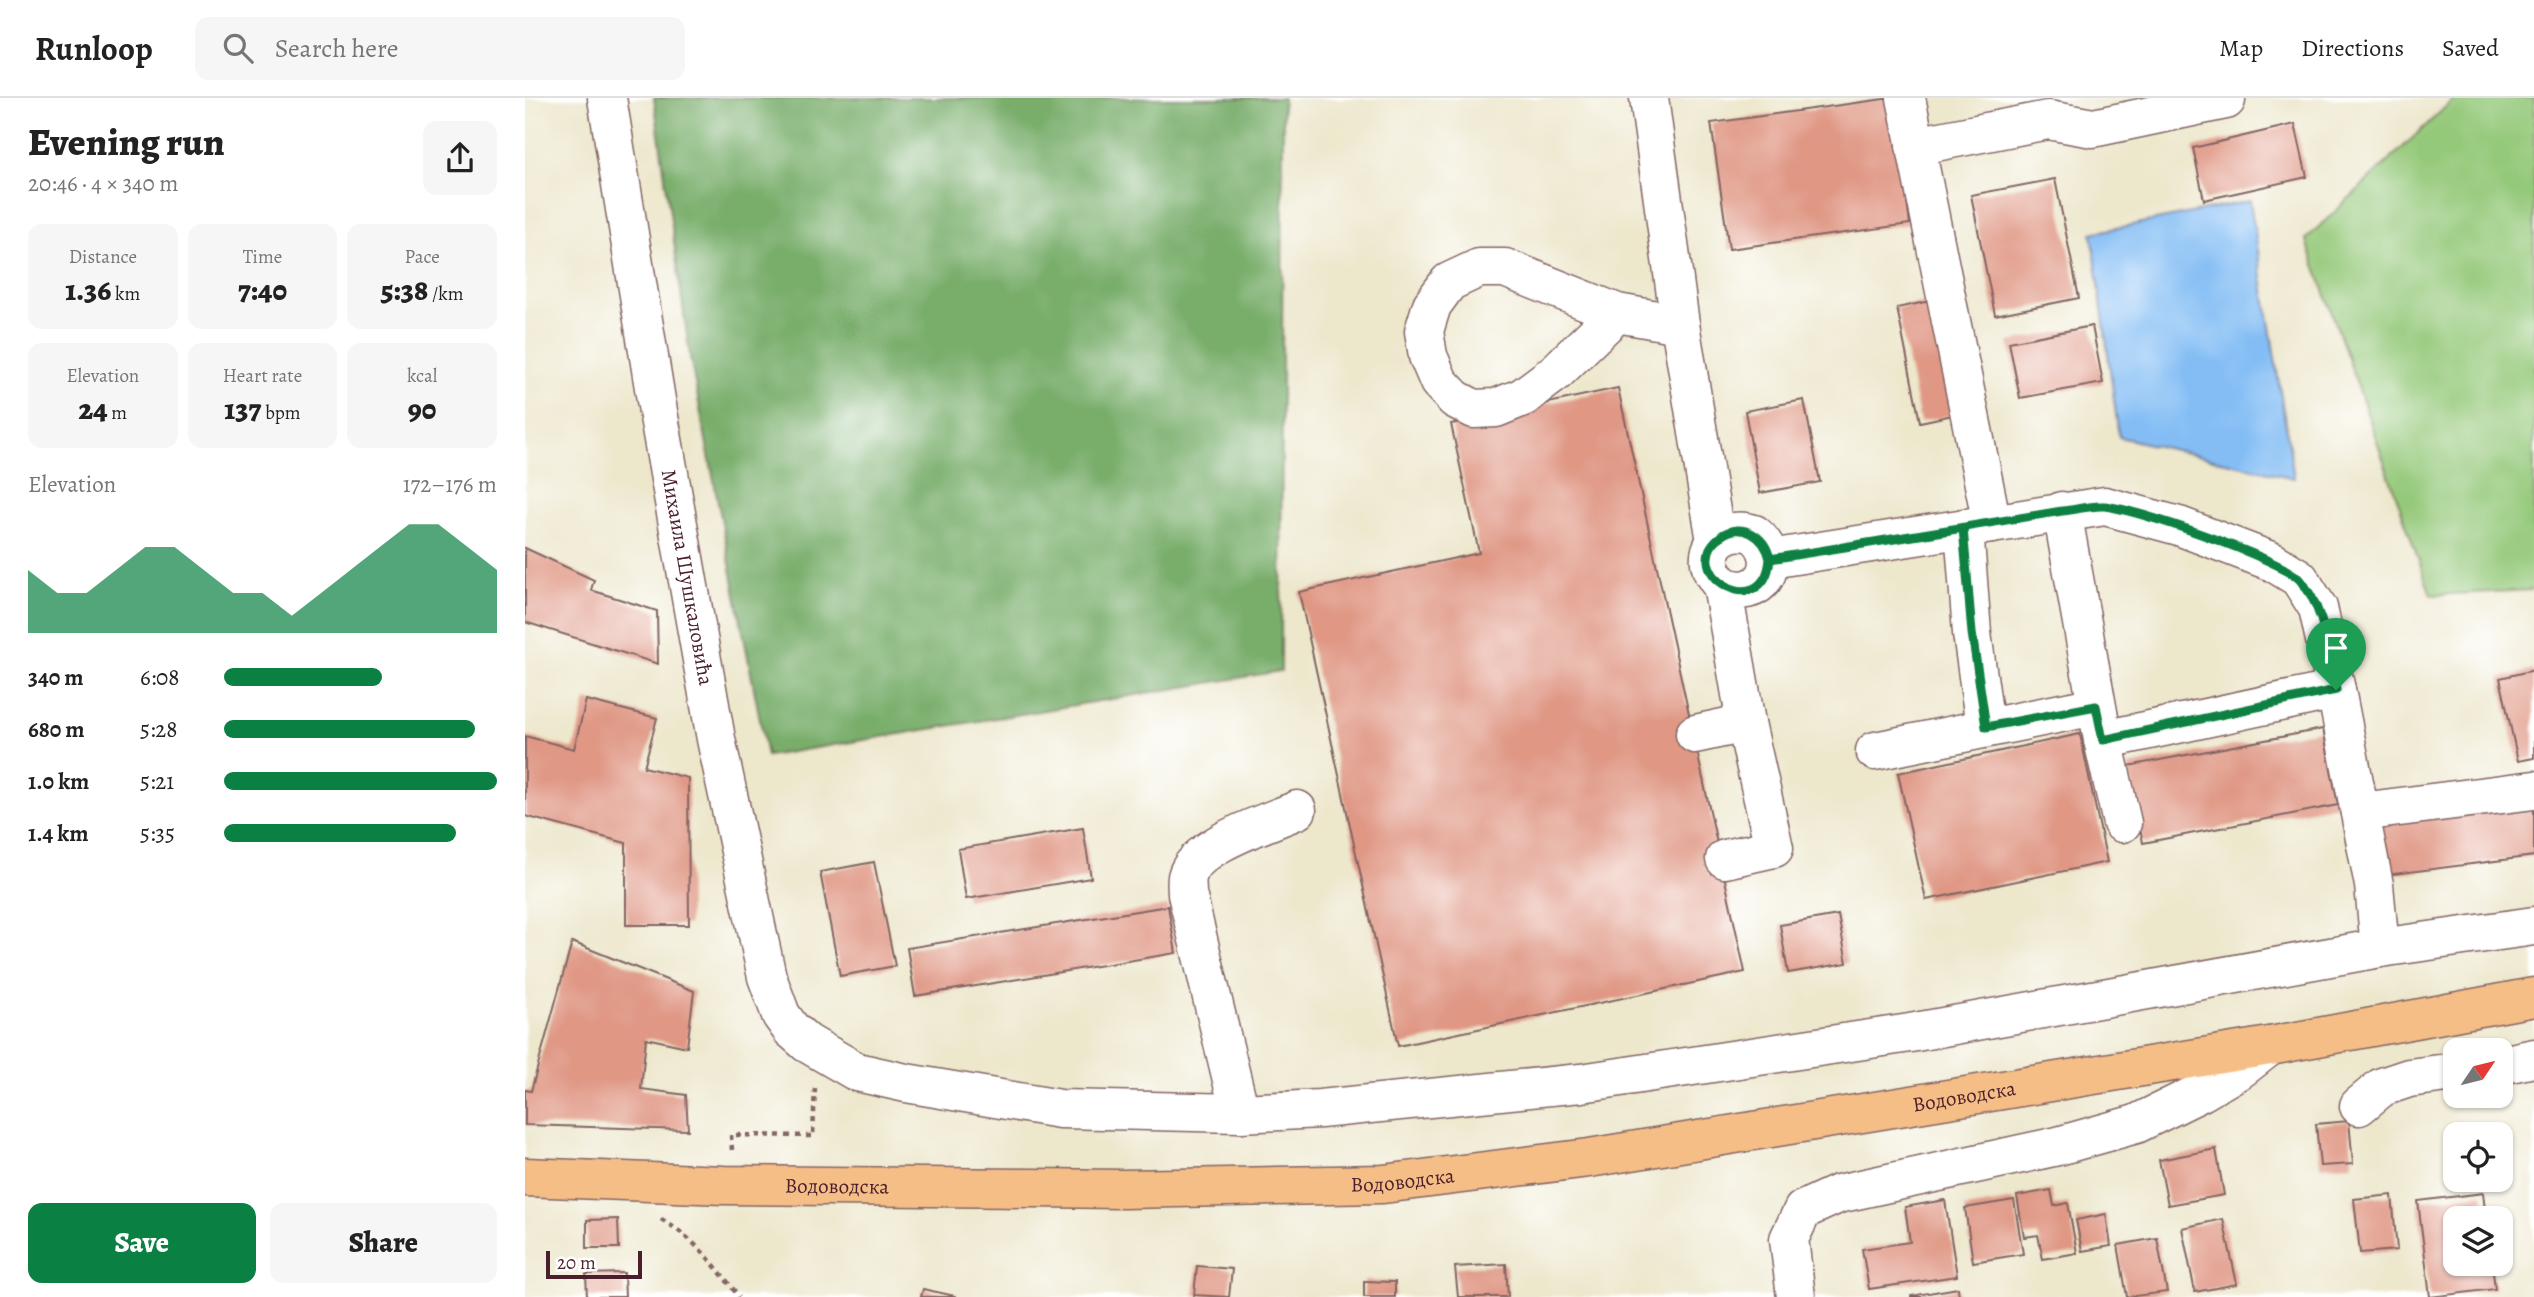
<!DOCTYPE html>
<html lang="en">
<head>
<meta charset="utf-8">
<style>
  body { margin:0; font-family:Alegreya,serif; background:#f6f6f6; color:#222; height:100vh; display:flex; flex-direction:column; font-size:26px; white-space:nowrap }
  * { box-sizing:border-box; margin:0 }
  p { font-size:23px; color:#767676 }
  .icon { flex:none; width:38px; height:38px; fill:none; stroke:currentColor; stroke-width:2; stroke-linecap:round; stroke-linejoin:round }
  .map { position:relative; flex:1; overflow:hidden }
  .panel { display:flex; flex-direction:column; background:#fff; width:525px }
  .panel>* { flex:none }
  .needle { width:46px; rotate:55deg }
  .tools { position:absolute; left:1918px; top:940px; display:grid; gap:14px }
  .tools a { display:grid; place-items:center; width:70px; height:70px; border-radius:14px; background:#fff; box-shadow:0 2px 5px #0004; font-size:35px }
  .scale { position:absolute; left:21px; bottom:18px; width:96px; box-sizing:border-box; padding-left:7px; border:4px solid #4a1f2b; border-top:0; font-size:19px; line-height:24px; white-space:nowrap; color:#4a1f2b; -webkit-text-stroke:5px #fff; paint-order:stroke }
  .pin { position:absolute; display:grid; place-items:center; width:60px; height:60px; color:#fff; margin:-72px -30px; border-radius:50% 50% 50% 0; rotate:-45deg; box-shadow:0 0 7px #0007 }
  .pin .icon { rotate:45deg }
  .round { display:grid; place-items:center; flex:none; width:74px; height:74px; border-radius:14px; background:#f6f6f6 }
  .summary { display:flex; align-items:center; justify-content:space-between; height:119px; padding:0 28px }
  h1 { font-size:38px; font-weight:800; line-height:52px }
  .figures { display:grid; grid-template-columns:repeat(3,1fr); gap:10px; height:119px; padding:7px 28px }
  .figures div { display:grid; align-content:center; border-radius:14px; background:#f6f6f6; text-align:center }
  .figures b { font-size:30px; font-weight:800 }
  .figures small { font-size:19px; font-weight:400 }
  .figures p { font-size:19px }
  .chart { height:196px; padding:14px 28px }
  .chart p { display:flex; justify-content:space-between }
  .chart svg { width:100%; height:126px; margin-top:7px; fill:#0b8043; opacity:.7 }
  .cta { display:flex; gap:14px; margin-top:auto; padding:14px 28px }
  .cta a { flex:1; height:80px; border-radius:14px; background:#0b8043; color:#fff; font-size:28px; font-weight:800; line-height:80px; text-align:center }
  .cta a+a { background:#f6f6f6; color:#222 }
  ul { padding:0 28px; list-style:none; font-size:23px }
  li { display:grid; grid-template-columns:112px 84px 1fr; align-items:center; height:52px }
  li i { height:18px; border-radius:9px; background:#0b8043 }
  header { display:flex; align-items:center; gap:42px; box-sizing:border-box; height:98px; padding:0 35px; background:#fff; border-bottom:2px solid #e0e0e0 }
  header strong { font-size:33px }
  nav { display:flex; gap:38px; margin-inline-start:auto; font-size:24px }
  .search { width:490px; height:63px; background:#f6f6f6; display:flex; align-items:center; gap:18px; box-sizing:border-box; padding:0 24px; border-radius:14px; color:#767676; font-size:26px }
  main { display:flex; flex:1; min-height:0 }
  .map>svg:first-child { display:block }
  .green { fill:#95c97a; stroke:#707452; stroke-width:2 }
  .forest { fill:#78ad6a; stroke:#61664a; stroke-width:2 }
  .water { fill:#83bdf4; stroke:#666e90; stroke-width:2 }
  .building { fill:#e09885 }
  .lines { fill:none; stroke-linecap:round; stroke-linejoin:round }
  .minor-casing { stroke:#836563; stroke-width:41 }
  .major-casing { stroke:#836563; stroke-width:41 }
  .path { stroke:#836563; stroke-width:4.5; stroke-dasharray:5 5; stroke-linecap:butt }
  .minor { stroke:#fff; stroke-width:38 }
  .major { stroke:#f6be87; stroke-width:38 }
  .route-casing { stroke:#fff; stroke-width:14 }
  .route { stroke:#0b8043; stroke-width:9 }
  .labels { text-anchor:middle; dominant-baseline:central; stroke-width:5; stroke-linejoin:round; paint-order:stroke }
  .street-label { font-size:21px; fill:#4a1f2b; stroke:#fff }
</style>
</head>
<body>
<header>
<strong>Runloop</strong>
<div class="search"><svg class="icon" aria-label="search" viewBox="0 0 24 24"><circle cx="10" cy="10" r="6"/><path d="M15 15l6 6"/></svg>Search here</div>
<nav><a>Map</a><a>Directions</a><a>Saved</a></nav>
</header>
<main>
<section class="panel">
<div class="summary"><div><h1>Evening run</h1><p>20:46 · 4 × 340 m</p></div><a class="round"><svg class="icon" aria-label="share" viewBox="0 0 24 24"><path d="M12 15V3M7 8l5-5 5 5M5 13v7h14v-7"/></svg></a></div>
<div class="figures">
<div><p>Distance</p><b>1.36<small> km</small></b></div>
<div><p>Time</p><b>7:40</b></div>
<div><p>Pace</p><b>5:38<small> /km</small></b></div>
</div>
<div class="figures">
<div><p>Elevation</p><b>24<small> m</small></b></div>
<div><p>Heart rate</p><b>137<small> bpm</small></b></div>
<div><p>kcal</p><b>90</b></div>
</div>
<div class="chart"><p><span>Elevation</span>172–176 m</p>
<svg viewBox="0 0 160 44" preserveAspectRatio="none"><path d="M0 44V22L10 30L20 30L30 22L40 14L50 14L60 22L70 30L80 30L90 38L100 30L110 22L120 14L130 6L140 6L150 14L160 22V44z"/></svg>
</div>
<ul>
<li><b>340 m</b>6:08<i style="width:58%"></i></li>
<li><b>680 m</b>5:28<i style="width:92%"></i></li>
<li><b>1.0 km</b>5:21<i style="width:100%"></i></li>
<li><b>1.4 km</b>5:35<i style="width:85%"></i></li>
</ul>
<div class="cta"><a>Save</a><a>Share</a></div>
</section>
<div class="map">
<svg width="2009" height="1199" viewBox="0 0 2009 1199">
  <rect width="100%" height="100%" fill="#fff"/>
  <filter id="ink" filterUnits="userSpaceOnUse"><feTurbulence type="fractalNoise" baseFrequency=".0143" numOctaves="2"/><feDisplacementMap in="SourceGraphic" scale="14" xChannelSelector="R" yChannelSelector="G"/><feConvolveMatrix kernelMatrix="1 2 1 2 8 2 1 2 1" color-interpolation-filters="sRGB"/></filter>
  <filter id="wash" filterUnits="userSpaceOnUse"><feTurbulence type="fractalNoise" baseFrequency=".00686" numOctaves="4" result="noise"/><feDisplacementMap in="SourceGraphic" scale="28" xChannelSelector="R" yChannelSelector="G"/><feGaussianBlur stdDeviation="1.57" result="paint"/><feColorMatrix in="noise" values="0 0 0 0 0 0 0 0 0 0 0 0 0 0 0 0 0 1.4 0 .05"/><feComposite in="paint" operator="in"/></filter>
  <g filter="url(#wash)">
    <rect width="100%" height="100%" fill="#ede7cc"/>
    <path class="green" d="M 1930,0 L 2009,0 L 2009,492 L 1906,497 L 1781,141 Z"/>
    <path class="forest" d="M 129,0 L 758,0 L 756,573 L 242,658 L 165,259 Z"/>
    <path class="water" d="M 1725,103 L 1769,380 L 1594,339 L 1567,135 Z"/>
    <g id="blocks">
      <path class="building" d="M 1367,0 L 1385,126 L 1204,151 L 1186,25 Z
        M 1770,26 L 1782,79 L 1679,102 L 1668,50 Z
        M 1530,81 L 1554,200 L 1470,217 L 1446,97 Z
        M 1405,203 L 1428,317 L 1395,324 L 1372,210 Z
        M 1567,228 L 1578,285 L 1495,300 L 1484,244 Z
        M 1093,290 L 1220,874 L 873,948 L 774,494 L 954,455 L 926,326 Z
        M 1279,302 L 1295,384 L 1235,395 L 1220,313 Z
        M 0,450 L 69,482 L 66,492 L 132,513 L 133,566 L 0,524 Z
        M 2009,572 L 2009,660 L 1993,663 L 1975,580 Z
        M 61,602 L 132,620 L 119,669 L 163,680 L 164,827 L 101,827 L 101,745 L 0,718 L 0,638 L 49,651 Z
        M 1798,631 L 1813,707 L 1618,745 L 1603,668 Z
        M 1555,636 L 1582,764 L 1401,802 L 1373,675 Z
        M 2009,706 L 2009,758 L 1853,778 L 1847,727 Z
        M 558,730 L 566,780 L 441,801 L 433,751 Z
        M 349,764 L 370,868 L 315,878 L 295,774 Z
        M 643,808 L 651,855 L 390,898 L 382,850 Z
        M 1313,817 L 1322,865 L 1263,875 L 1255,827 Z
        M 47,844 L 169,893 L 162,949 L 121,940 L 116,991 L 161,997 L 163,1032 L 0,1027 L 0,992 L 6,993 Z
        M 1824,1023 L 1828,1066 L 1795,1068 L 1791,1026 Z
        M 1691,1051 L 1699,1097 L 1643,1107 L 1634,1062 Z
        M 1526,1092 L 1529,1108 L 1543,1105 L 1552,1155 L 1518,1161 L 1513,1137 L 1499,1139 L 1492,1098 Z
        M 1958,1095 L 1961,1120 L 1930,1120 L 1930,1166 L 1967,1166 L 1970,1191 L 1905,1199 L 1893,1103 Z
        M 1867,1097 L 1872,1152 L 1835,1155 L 1829,1101 Z
        M 1420,1102 L 1432,1178 L 1344,1191 L 1337,1151 L 1385,1144 L 1380,1109 Z
        M 1489,1102 L 1498,1156 L 1448,1164 L 1440,1110 Z
        M 1581,1116 L 1586,1148 L 1557,1153 L 1551,1122 Z
        M 93,1121 L 94,1150 L 62,1150 L 62,1122 Z
        M 1698,1121 L 1712,1186 L 1670,1194 L 1657,1130 Z
        M 1632,1140 L 1642,1194 L 1602,1199 L 1593,1147 Z
        M 981,1166 L 983,1199 L 933,1199 L 930,1169 Z
        M 672,1168 L 707,1171 L 704,1199 L 669,1197 Z
        M 99,1175 L 100,1199 L 62,1199 L 61,1176 Z
        M 839,1183 L 870,1184 L 870,1199 L 839,1199 Z
        M 1433,1190 L 1434,1199 L 1386,1199 L 1386,1198 Z
        M 398,1191 L 430,1198 L 430,1199 L 396,1199 Z"/>
    </g>
  </g>
  <g filter="url(#ink)">
    <use href="#blocks" fill-opacity="0" stroke="#836563" stroke-width="2"/>
    <g class="lines">
      <g class="minor-casing">
        <g id="minor">
          <path id="s1" d="M 82,0 L 131,302 L 191,641 L 242,879 L 256,917 L 266,931 L 282,945 L 332,974 L 381,985 L 535,1011 L 715,1015 L 795,1011 L 1056,985 L 1385,935 L 1855,850 L 2009,828"/>
          <path d="M 1124,0 L 1155,226 L 1191,443"/>
          <path d="M 1381,0 L 1467,426"/>
          <path d="M 1390,48 L 1523,22 L 1568,30 L 1701,2"/>
          <path d="M 1092,215 L 980,170 L 954,170 L 924,184 L 907,207 L 899,233 L 903,258 L 914,284 L 930,301 L 949,311 L 971,310 L 998,299 L 1030,275 L 1092,215 L 1155,226"/>
          <path d="M 1537,413 L 1578,642 L 1597,725"/>
          <path d="M 1439,430 L 1447,535 L 1460,629"/>
          <path d="M 1245,461 L 1580,408 L 1654,428 L 1748,464 L 1774,480 L 1793,510 L 1811,592 L 1849,787 L 1855,850"/>
          <path d="M 1197,487 C 1235,506 1262,463 1229,436 C 1193,424 1169,459 1197,487 L 1221,625 L 1249,750 L 1200,761"/>
          <path d="M 1170,636 L 1221,625"/>
          <path d="M 1578,642 L 1811,592"/>
          <path d="M 1350,653 L 1571,608"/>
          <path d="M 1835,714 L 2009,692"/>
          <path d="M 1976,967 L 2009,960"/>
          <path d="M 1834,1008 L 1857,989 L 1884,980 L 1930,974"/>
          <path d="M 715,1015 L 662,796 C 662,791 661,784 662,779 C 670,746 743,725 772,712"/>
          <path d="M 1271,1199 L 1264,1141 L 1278,1112 L 1313,1096 L 1533,1048 L 1611,1026 L 1676,994 L 1717,970 L 1745,948"/>
        </g>
      </g>
      <g class="major-casing">
        <g id="major">
          <path id="s2" d="M 0,1079 L 199,1087 L 599,1091 L 858,1086 L 1064,1060 L 1745,948 L 2009,899"/>
        </g>
      </g>
      <path class="path" d="M 207,1052 L 206,1037 L 288,1038 L 290,989
        M 136,1121 C 171,1142 190,1167 214,1199"/>
      <use href="#minor" class="minor"/>
      <use href="#major" class="major"/>
    </g>
  </g>
  <g class="lines" filter="url(#ink)">
    <g class="route-casing">
      <path id="route" d="M 1811,592 C 1803,556 1800,508 1774,481 C 1756,461 1608,410 1579,408 C 1566,407 1550,412 1537,413 L 1245,461 C 1240,438 1217,423 1196,438 C 1150,473 1239,528 1245,461 L 1438,430 L 1447,535 L 1461,629 L 1571,608 L 1578,642 L 1811,592"/>
    </g>
    <use href="#route" class="route"/>
  </g>
  <g class="labels">
    <g class="street-label">
      <text stroke="none"><textPath href="#s1" startOffset="486">Михаила Шушкаловића</textPath></text>
      <text stroke="none"><textPath href="#s2" startOffset="1446">Водоводска</textPath></text>
      <text stroke="none"><textPath href="#s2" startOffset="878">Водоводска</textPath></text>
      <text stroke="none"><textPath href="#s2" startOffset="312">Водоводска</textPath></text>
    </g>
  </g>
</svg>
<div class="tools">
<a><svg class="needle" viewBox="-14 -14 28 28"><path d="M0-13l5 13h-10z" fill="#e53935"/><path d="M0 13l5-13h-10z" fill="#767676"/></svg></a>
<a><svg class="icon" aria-label="locate" viewBox="0 0 24 24"><circle cx="12" cy="12" r="6"/><path d="M12 2v4M12 18v4M2 12h4M18 12h4"/></svg></a>
<a><svg class="icon" aria-label="layers" viewBox="0 0 24 24"><path d="M12 4l9 5-9 5-9-5zM3 14l9 5 9-5"/></svg></a>
</div>
<div class="scale">20 m</div>
<div class="pin" style="left:1811px;top:592px;background:#1e9e55"><svg class="icon" aria-label="arrive" viewBox="0 0 24 24"><path d="M6 21V4h12l-3 4 3 4H6"/></svg></div>
</div>
</main>
</body>
</html>
